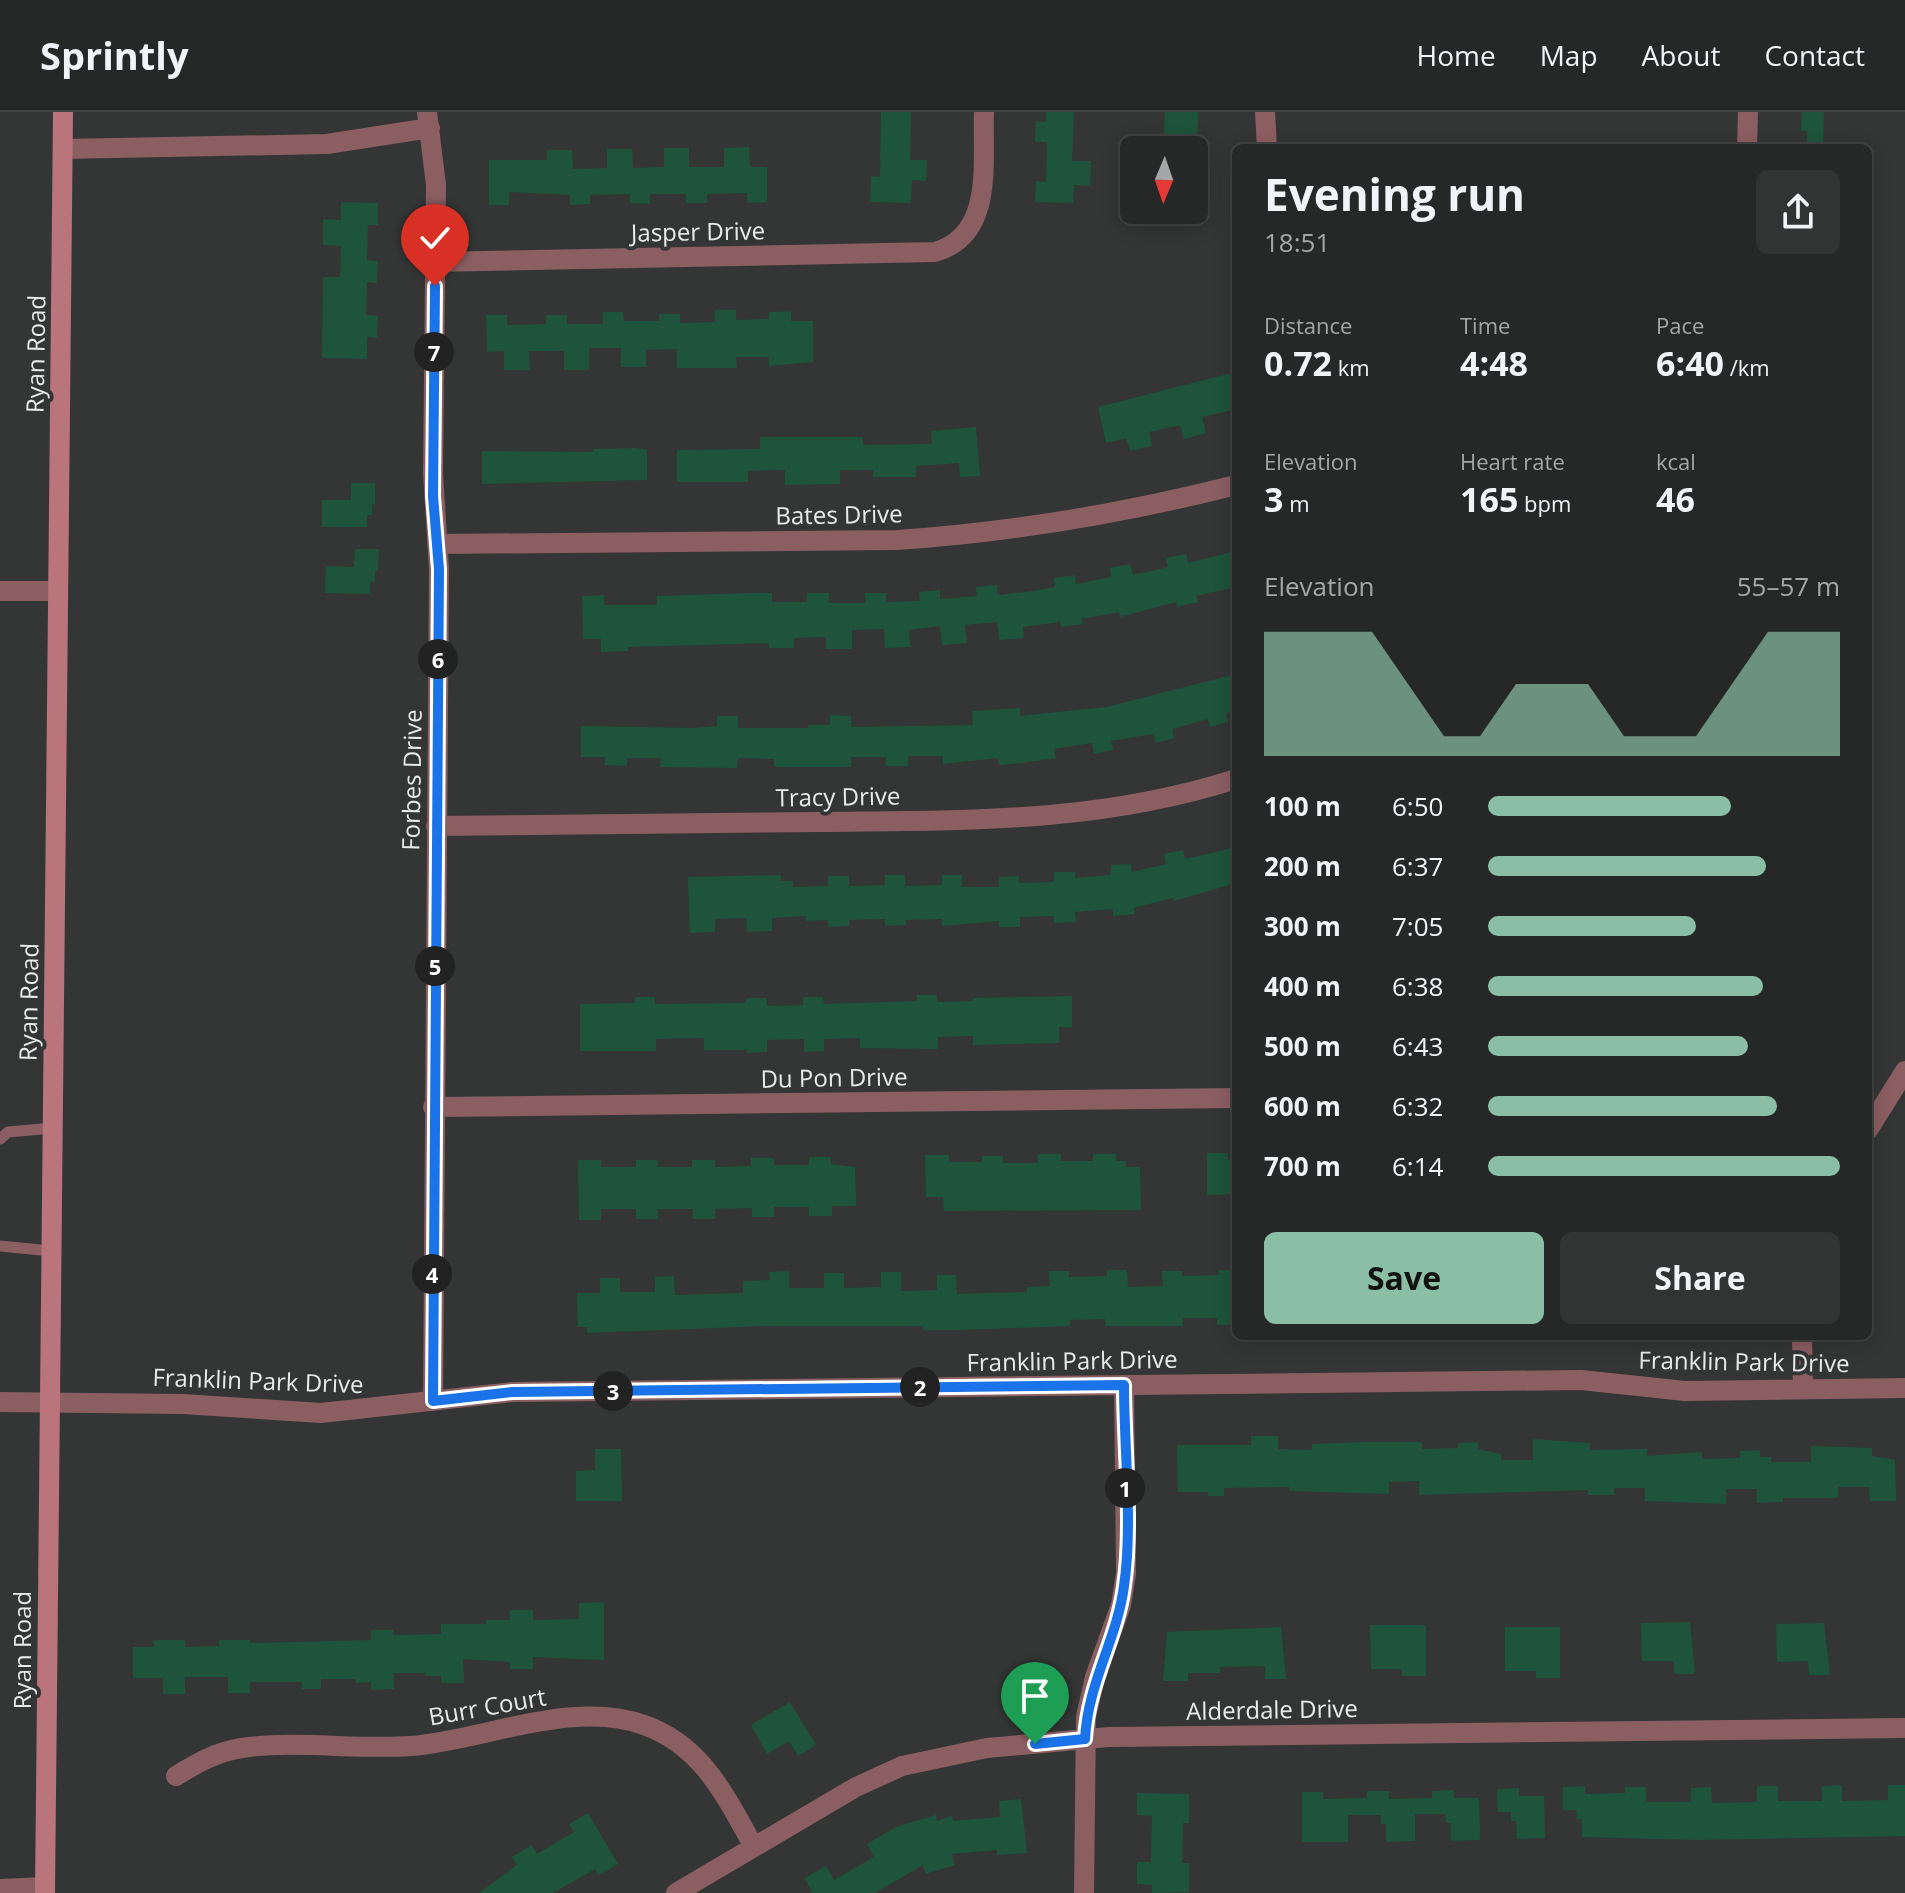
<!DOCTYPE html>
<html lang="en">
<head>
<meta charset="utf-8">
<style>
  body { margin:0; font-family:"Open Sans",sans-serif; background:#323433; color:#f1f3f6; height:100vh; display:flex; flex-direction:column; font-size:30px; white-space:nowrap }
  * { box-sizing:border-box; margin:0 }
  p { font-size:26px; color:#a4a6a7 }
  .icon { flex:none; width:44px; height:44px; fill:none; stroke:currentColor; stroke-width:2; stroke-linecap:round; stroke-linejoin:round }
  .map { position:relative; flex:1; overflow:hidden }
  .details { position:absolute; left:1232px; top:32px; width:640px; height:1196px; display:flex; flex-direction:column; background:#262827; border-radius:12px; box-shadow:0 4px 20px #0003,0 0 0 2px #424444 }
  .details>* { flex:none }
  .needle { width:52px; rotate:182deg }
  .tools { position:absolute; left:1120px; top:24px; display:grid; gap:16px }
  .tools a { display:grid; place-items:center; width:88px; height:88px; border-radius:12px; background:#262827; box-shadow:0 4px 20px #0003,0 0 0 2px #424444; font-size:40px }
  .pin { position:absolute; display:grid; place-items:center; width:68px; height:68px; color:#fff; margin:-82px -34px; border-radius:50% 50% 50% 0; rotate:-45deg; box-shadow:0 0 8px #0007 }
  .pin .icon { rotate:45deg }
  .km { position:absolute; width:40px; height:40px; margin:-20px; border-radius:50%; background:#222; color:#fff; font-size:22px; line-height:40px; text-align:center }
  .round { display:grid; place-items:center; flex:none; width:84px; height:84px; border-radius:12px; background:#323433 }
  .summary { display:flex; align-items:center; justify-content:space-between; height:136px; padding:0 32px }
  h1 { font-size:44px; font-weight:700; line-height:60px }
  .metrics { display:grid; grid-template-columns:repeat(3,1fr); gap:12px; height:136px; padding:8px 32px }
  .metrics div { display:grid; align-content:center }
  .metrics b { font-size:34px; font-weight:700 }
  .metrics small { font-size:22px; font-weight:400 }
  .metrics p { font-size:22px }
  .chart { height:224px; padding:16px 32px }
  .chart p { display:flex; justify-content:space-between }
  .chart svg { width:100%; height:144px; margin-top:8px; fill:#8abfa5; opacity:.7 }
  .cta { display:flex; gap:16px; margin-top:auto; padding:16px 32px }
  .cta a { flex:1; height:92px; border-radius:12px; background:#8abfa5; color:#111; font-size:32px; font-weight:700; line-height:92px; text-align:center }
  .cta a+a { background:#323433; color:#f1f3f6 }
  ul { padding:0 32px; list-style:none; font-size:26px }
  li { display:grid; grid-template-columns:128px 96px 1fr; align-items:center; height:60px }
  li i { height:20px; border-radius:10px; background:#8abfa5 }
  header { display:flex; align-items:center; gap:48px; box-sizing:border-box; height:112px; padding:0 40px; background:#262827; border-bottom:2px solid #424444 }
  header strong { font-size:38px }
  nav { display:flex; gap:44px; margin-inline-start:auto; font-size:28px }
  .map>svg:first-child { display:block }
  .building { fill:#1e543c }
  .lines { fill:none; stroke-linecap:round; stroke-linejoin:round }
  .lane { stroke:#8b5e62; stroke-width:11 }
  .street { stroke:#8b5e62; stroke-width:20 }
  .secondary { stroke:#ba747b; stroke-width:20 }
  .route-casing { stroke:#fff; stroke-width:16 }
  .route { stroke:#1a73e8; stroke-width:10 }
  .labels { text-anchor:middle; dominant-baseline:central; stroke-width:8; stroke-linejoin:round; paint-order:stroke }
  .street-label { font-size:24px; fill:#e9ebea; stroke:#333634 }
</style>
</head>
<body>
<header>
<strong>Sprintly</strong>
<nav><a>Home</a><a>Map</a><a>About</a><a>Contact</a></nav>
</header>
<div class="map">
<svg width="1905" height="1781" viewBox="0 0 1905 1781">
  <rect width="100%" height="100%" fill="#333634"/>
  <path class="building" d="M 881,0 L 911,0 L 910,48 L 927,48 L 926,69 L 912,68 L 911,91 L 870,90 L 871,64 L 880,65 Z
    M 1046,0 L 1074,0 L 1072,49 L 1091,49 L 1090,74 L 1074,73 L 1073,91 L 1035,90 L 1036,69 L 1046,70 L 1047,30 L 1035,30 L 1036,9 L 1046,10 Z
    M 1165,0 L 1198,0 L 1197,38 L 1163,38 Z
    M 1802,0 L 1824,0 L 1823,36 L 1807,36 L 1807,19 L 1801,19 Z
    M 749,35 L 750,55 L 767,55 L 767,90 L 747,91 L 747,81 L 707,82 L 707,91 L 686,91 L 686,82 L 650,82 L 650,92 L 630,91 L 630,82 L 590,83 L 590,92 L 570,93 L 570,83 L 509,80 L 509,93 L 489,93 L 489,48 L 547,48 L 547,38 L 572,38 L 573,57 L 607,56 L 607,37 L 632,37 L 633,56 L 664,55 L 664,36 L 689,36 L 689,55 L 724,55 L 724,36 Z
    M 341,90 L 378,91 L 378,113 L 368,113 L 367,148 L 378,149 L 377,171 L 367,170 L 366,203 L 378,204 L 377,226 L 367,225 L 367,247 L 322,246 L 323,165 L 340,165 L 341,134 L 323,133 L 323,107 L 341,108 Z
    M 715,198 L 736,198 L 736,208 L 769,207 L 769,200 L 791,199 L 791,209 L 813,209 L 813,250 L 769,254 L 769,245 L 736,245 L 737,256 L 677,256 L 677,237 L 646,238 L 646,255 L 621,255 L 621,236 L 589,236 L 589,258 L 564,258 L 564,239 L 529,239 L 530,258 L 504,258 L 504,239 L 487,240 L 486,203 L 507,203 L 507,213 L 546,212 L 546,203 L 567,203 L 567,212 L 603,212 L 603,200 L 623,200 L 624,209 L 659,209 L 659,202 L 680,202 L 680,211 L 715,210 Z
    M 1236,260 L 1236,297 L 1202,305 L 1206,321 L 1184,327 L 1180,313 L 1149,320 L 1152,334 L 1130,339 L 1126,326 L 1106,331 L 1098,295 Z
    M 976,315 L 980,364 L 960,365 L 959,351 L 916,354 L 916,365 L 873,365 L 873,358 L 840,358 L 840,372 L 785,373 L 785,358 L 748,359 L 748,370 L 677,370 L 677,338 L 760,337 L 760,325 L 863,325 L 863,333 L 932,332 L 931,319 Z
    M 636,336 L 647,338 L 647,368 L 482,372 L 482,339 L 593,340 L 593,337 Z
    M 351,371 L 375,371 L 375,393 L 372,392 L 372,403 L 367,403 L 367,415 L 322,415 L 322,388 L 351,388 Z
    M 355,437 L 379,437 L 378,459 L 375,459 L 375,470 L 370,470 L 370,482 L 325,481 L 326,454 L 354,455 Z
    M 1236,439 L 1236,475 L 1196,484 L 1198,490 L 1177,495 L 1176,490 L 1120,505 L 1119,500 L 1081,507 L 1082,512 L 1061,515 L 1060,510 L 1023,515 L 1024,526 L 999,528 L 997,510 L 965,513 L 967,531 L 942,533 L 940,514 L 909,518 L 910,535 L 885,536 L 884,517 L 852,518 L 852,537 L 826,537 L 826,525 L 794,526 L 794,536 L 769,536 L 769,531 L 628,535 L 628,539 L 601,540 L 601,527 L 583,527 L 582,484 L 604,483 L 604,493 L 657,493 L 657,484 L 751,481 L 772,481 L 772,490 L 807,490 L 807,481 L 829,481 L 829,491 L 866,491 L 865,481 L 886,481 L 886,490 L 920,489 L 919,480 L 940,478 L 940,487 L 977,484 L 976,475 L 997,473 L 998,483 L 1033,479 L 1055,475 L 1054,466 L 1075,463 L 1076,472 L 1111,465 L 1110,456 L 1130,452 L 1133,463 L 1168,455 L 1166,446 L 1186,442 L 1188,451 Z
    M 1236,562 L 1236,598 L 1226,601 L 1228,610 L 1210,615 L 1208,607 L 1172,617 L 1174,626 L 1156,631 L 1153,622 L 1111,629 L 1113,638 L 1094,642 L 1092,631 L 1054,637 L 1056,646 L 1022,651 L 999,653 L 998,646 L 943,652 L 943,644 L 908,644 L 908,654 L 886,654 L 886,645 L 851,645 L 851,655 L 774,655 L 774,647 L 738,646 L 737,656 L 660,655 L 661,646 L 627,646 L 627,654 L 605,653 L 605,645 L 581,645 L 581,614 L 694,616 L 717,614 L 717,604 L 738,604 L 738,616 L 808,616 L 808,613 L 830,613 L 830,603 L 851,604 L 851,615 L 973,613 L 972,599 L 1020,596 L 1020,604 L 1106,595 Z
    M 1236,735 L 1236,771 L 1174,789 L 1173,786 L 1134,796 L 1135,802 L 1113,804 L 1113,797 L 1075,800 L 1076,810 L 1054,811 L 1054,804 L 1020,805 L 1020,815 L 999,815 L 999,809 L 942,814 L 942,807 L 906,808 L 906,813 L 885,814 L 885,807 L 849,808 L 849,814 L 828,815 L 828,808 L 806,809 L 806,804 L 772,806 L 772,819 L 747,820 L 746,806 L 715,807 L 715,820 L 690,821 L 688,765 L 781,763 L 781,769 L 793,769 L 793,775 L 828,774 L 828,764 L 849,764 L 849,774 L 885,773 L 885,763 L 905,763 L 905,774 L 942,773 L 942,763 L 962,763 L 962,775 L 999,775 L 999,765 L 1019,764 L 1019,771 L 1054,770 L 1054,760 L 1075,760 L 1075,766 L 1111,763 L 1111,753 L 1131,752 L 1132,760 L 1166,752 L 1164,742 L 1183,738 L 1185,747 Z
    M 917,883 L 937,883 L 937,890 L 973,889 L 973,886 L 1072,884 L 1072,916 L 1059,915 L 1059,931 L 973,933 L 973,924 L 938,925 L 938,937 L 860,936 L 860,926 L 824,927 L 824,939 L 804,940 L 804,927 L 767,928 L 767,940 L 747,941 L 747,938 L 704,938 L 704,926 L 656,927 L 656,939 L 580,939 L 580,892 L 635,891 L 635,885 L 655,885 L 655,892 L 746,891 L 746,886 L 767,886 L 767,894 L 803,893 L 803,885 L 823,885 L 824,892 L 917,889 Z
    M 1207,1041 L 1228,1041 L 1228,1048 L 1236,1048 L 1236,1082 L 1207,1083 Z
    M 1038,1042 L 1061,1042 L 1061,1049 L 1093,1049 L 1093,1042 L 1116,1042 L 1116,1049 L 1126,1049 L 1126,1055 L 1140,1055 L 1141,1098 L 944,1099 L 943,1085 L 926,1085 L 925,1043 L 949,1043 L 949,1050 L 982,1050 L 982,1044 L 1003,1044 L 1003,1051 L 1038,1051 Z
    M 809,1045 L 831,1045 L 831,1052 L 855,1055 L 856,1094 L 832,1094 L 832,1104 L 809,1104 L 809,1095 L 774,1095 L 774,1105 L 752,1105 L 752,1096 L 715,1097 L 715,1107 L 693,1107 L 693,1097 L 658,1097 L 658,1107 L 636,1107 L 636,1097 L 601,1097 L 601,1108 L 579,1108 L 578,1048 L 601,1048 L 601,1055 L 636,1055 L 636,1048 L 658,1048 L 658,1055 L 692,1055 L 692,1048 L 715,1048 L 715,1055 L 751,1054 L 751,1046 L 774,1046 L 774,1053 L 809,1053 Z
    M 1107,1158 L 1127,1158 L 1128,1175 L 1163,1174 L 1162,1159 L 1182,1159 L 1182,1164 L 1219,1163 L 1219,1158 L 1236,1158 L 1236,1213 L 1217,1213 L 1217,1206 L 1183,1206 L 1183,1214 L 1105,1214 L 1105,1207 L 1070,1208 L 1070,1214 L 957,1218 L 923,1218 L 923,1214 L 767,1214 L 587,1221 L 587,1215 L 578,1215 L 577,1181 L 600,1181 L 600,1166 L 620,1166 L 620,1180 L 655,1180 L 655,1165 L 674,1164 L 675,1183 L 743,1181 L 743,1169 L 770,1168 L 769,1160 L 789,1159 L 789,1176 L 824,1176 L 824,1161 L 844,1161 L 844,1176 L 881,1175 L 881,1160 L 901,1160 L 901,1179 L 937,1178 L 937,1163 L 956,1163 L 957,1182 L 1027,1180 L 1027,1175 L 1050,1174 L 1049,1159 L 1069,1159 L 1069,1165 L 1107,1164 Z
    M 1251,1324 L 1278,1324 L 1278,1337 L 1312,1338 L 1312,1332 L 1362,1330 L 1422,1330 L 1422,1337 L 1458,1336 L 1458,1331 L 1478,1330 L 1478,1337 L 1501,1342 L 1501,1348 L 1533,1348 L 1533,1327 L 1590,1331 L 1590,1338 L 1647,1337 L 1647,1344 L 1702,1340 L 1702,1347 L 1740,1346 L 1740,1339 L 1760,1338 L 1760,1345 L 1771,1345 L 1771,1350 L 1811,1350 L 1811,1334 L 1872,1336 L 1872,1344 L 1895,1348 L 1896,1389 L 1870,1389 L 1869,1375 L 1838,1375 L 1838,1386 L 1783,1386 L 1783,1390 L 1757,1391 L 1757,1377 L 1726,1377 L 1726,1392 L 1645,1389 L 1645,1376 L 1614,1376 L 1614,1383 L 1588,1383 L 1588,1378 L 1419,1383 L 1419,1369 L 1389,1370 L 1389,1382 L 1289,1379 L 1289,1375 L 1224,1376 L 1224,1384 L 1208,1384 L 1208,1380 L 1178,1380 L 1177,1333 L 1251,1333 Z
    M 595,1337 L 621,1337 L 622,1389 L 576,1389 L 576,1359 L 595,1358 Z
    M 604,1490 L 604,1548 L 533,1545 L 533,1557 L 510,1557 L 510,1550 L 463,1547 L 464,1571 L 441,1571 L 441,1564 L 425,1564 L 425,1561 L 394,1561 L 394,1577 L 371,1578 L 371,1570 L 356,1571 L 355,1567 L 321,1567 L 321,1577 L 302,1577 L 302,1570 L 250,1570 L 250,1581 L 228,1581 L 228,1565 L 185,1565 L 185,1582 L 163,1582 L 163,1566 L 133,1566 L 133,1535 L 154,1535 L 154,1528 L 185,1528 L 185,1535 L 219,1534 L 219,1528 L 250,1528 L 250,1531 L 371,1528 L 371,1518 L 393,1518 L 393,1523 L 441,1522 L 441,1512 L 486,1512 L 486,1508 L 510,1508 L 510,1498 L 533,1498 L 533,1508 L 579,1507 L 579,1491 Z
    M 1690,1510 L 1695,1562 L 1674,1562 L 1674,1549 L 1642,1549 L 1641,1511 Z
    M 1824,1511 L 1830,1563 L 1809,1563 L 1808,1549 L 1777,1550 L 1776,1512 Z
    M 1370,1513 L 1426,1513 L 1426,1564 L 1402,1564 L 1402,1557 L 1371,1557 Z
    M 1281,1515 L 1286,1567 L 1265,1567 L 1265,1554 L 1220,1555 L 1220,1561 L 1188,1561 L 1188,1569 L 1163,1569 L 1167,1520 Z
    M 1505,1515 L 1560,1515 L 1560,1566 L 1536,1566 L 1536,1559 L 1505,1559 Z
    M 790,1590 L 816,1633 L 798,1644 L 789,1629 L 767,1642 L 751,1613 Z
    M 1842,1673 L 1842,1689 L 1888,1688 L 1888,1673 L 1905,1673 L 1905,1724 L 1696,1728 L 1582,1725 L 1582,1707 L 1577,1708 L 1576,1698 L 1563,1698 L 1563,1675 L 1585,1674 L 1585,1682 L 1625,1681 L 1625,1675 L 1646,1675 L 1646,1690 L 1691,1690 L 1691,1676 L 1711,1675 L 1712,1691 L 1757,1690 L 1757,1674 L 1778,1674 L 1778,1689 L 1822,1689 L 1822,1674 Z
    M 1519,1676 L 1519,1684 L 1544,1684 L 1545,1726 L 1517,1727 L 1516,1709 L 1511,1709 L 1511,1700 L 1498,1700 L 1497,1677 Z
    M 1454,1678 L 1454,1686 L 1479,1686 L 1480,1728 L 1451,1729 L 1451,1711 L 1446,1711 L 1445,1702 L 1415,1702 L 1415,1729 L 1386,1730 L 1386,1712 L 1381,1712 L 1381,1703 L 1348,1703 L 1348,1730 L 1302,1730 L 1302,1680 L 1323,1680 L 1323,1687 L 1367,1686 L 1367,1679 L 1389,1679 L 1389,1687 L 1432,1686 L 1432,1679 Z
    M 1137,1681 L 1189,1682 L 1189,1711 L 1183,1711 L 1182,1751 L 1189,1751 L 1189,1780 L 1152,1781 L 1152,1773 L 1137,1772 L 1137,1750 L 1151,1750 L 1152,1704 L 1137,1703 Z
    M 1021,1687 L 1027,1741 L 997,1743 L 997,1738 L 952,1742 L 955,1753 L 926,1762 L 923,1753 L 875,1781 L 812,1781 L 805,1766 L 826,1754 L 834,1768 L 874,1745 L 867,1732 L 896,1715 L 936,1703 L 937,1709 L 952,1704 L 953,1709 L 1000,1705 L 999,1689 Z
    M 588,1701 L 618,1752 L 599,1763 L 595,1757 L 553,1781 L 479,1781 L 517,1753 L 512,1745 L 532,1733 L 537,1742 L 574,1720 L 569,1712 Z"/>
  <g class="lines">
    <path class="lane" d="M 0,1027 L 8,1020 L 53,1016
      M 0,1134 L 51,1139"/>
    <path class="street" d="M 427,0 L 436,73 L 433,361 L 439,457 L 433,1289
      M 1265,0 L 1267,36
      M 1747,36 L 1748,0
      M 63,37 L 327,32 L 430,16
      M 435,150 L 935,140 C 995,123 982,50 984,0
      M 437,432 L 897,428 C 1014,420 1122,402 1236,373
      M 0,479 L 57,479
      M 436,714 C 563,713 690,711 817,710 C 963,708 1095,712 1236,667
      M 433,995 L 1236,986
      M 1868,1018 L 1905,959
      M 1802,1224 L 1803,1277
      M 0,1290 L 183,1292 L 321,1301 L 512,1280 L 1581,1268 L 1685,1279 L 1905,1276
      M 176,1664 C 197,1651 216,1640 242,1636 C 293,1628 358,1638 411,1634 C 484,1628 573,1587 644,1613 C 702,1633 726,1685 754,1735
      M 0,1777 L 45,1775
      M 676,1781 L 856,1675 L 902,1654 L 987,1636 L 1109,1625 L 1905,1616
      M 1084,1781 L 1086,1605 L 1095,1565 L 1121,1493 L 1126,1461 L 1124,1273"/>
    <path class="secondary" d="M 45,1781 L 63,0"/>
  </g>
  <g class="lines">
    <g class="route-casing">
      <path id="route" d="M 435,174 L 433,384 L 439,457 L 433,1289 L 512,1280 L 1124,1273 C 1124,1336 1133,1413 1124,1474 C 1117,1528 1088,1570 1085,1627 L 1035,1632"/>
    </g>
    <use href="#route" class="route"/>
  </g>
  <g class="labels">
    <g class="street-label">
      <text transform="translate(698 119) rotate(-1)">Jasper Drive</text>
      <text transform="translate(35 242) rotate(-89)">Ryan Road</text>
      <text transform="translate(839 402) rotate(-1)">Bates Drive</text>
      <text transform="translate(411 668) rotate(-89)">Forbes Drive</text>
      <text transform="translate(838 684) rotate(-1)">Tracy Drive</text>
      <text transform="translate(28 890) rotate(-89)">Ryan Road</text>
      <text transform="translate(834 965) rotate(-1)">Du Pon Drive</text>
      <text transform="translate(1072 1248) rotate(-1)">Franklin Park Drive</text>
      <text transform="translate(1744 1249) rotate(1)">Franklin Park Drive</text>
      <text transform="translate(258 1268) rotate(2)">Franklin Park Drive</text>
      <text transform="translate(21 1538) rotate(-90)">Ryan Road</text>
      <text transform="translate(487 1594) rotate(-10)">Burr Court</text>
      <text transform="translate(1272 1597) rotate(-1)">Alderdale Drive</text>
    </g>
  </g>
</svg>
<div class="tools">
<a><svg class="needle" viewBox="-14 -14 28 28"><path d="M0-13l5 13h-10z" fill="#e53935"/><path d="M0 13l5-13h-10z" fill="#a4a6a7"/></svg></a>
</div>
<div class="pin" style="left:1035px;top:1632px;background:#1e9e55"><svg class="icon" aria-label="arrive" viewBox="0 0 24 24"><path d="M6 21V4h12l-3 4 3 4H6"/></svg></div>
<div class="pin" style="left:435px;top:174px;background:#d93025"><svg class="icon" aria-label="check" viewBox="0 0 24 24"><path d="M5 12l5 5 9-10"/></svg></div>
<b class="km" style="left:1125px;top:1376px">1</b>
<b class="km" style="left:920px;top:1275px">2</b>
<b class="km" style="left:613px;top:1279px">3</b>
<b class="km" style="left:432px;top:1162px">4</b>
<b class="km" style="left:435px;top:854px">5</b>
<b class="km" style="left:438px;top:547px">6</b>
<b class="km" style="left:434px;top:240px">7</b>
<section class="details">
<div class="summary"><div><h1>Evening run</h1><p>18:51</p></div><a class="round"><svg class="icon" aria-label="share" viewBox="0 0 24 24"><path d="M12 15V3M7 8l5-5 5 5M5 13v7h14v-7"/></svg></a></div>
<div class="metrics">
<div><p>Distance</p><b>0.72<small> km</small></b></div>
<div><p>Time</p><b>4:48</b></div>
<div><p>Pace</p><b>6:40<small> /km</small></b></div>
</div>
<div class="metrics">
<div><p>Elevation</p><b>3<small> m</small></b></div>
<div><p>Heart rate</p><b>165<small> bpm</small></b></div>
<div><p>kcal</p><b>46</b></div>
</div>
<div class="chart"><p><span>Elevation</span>55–57 m</p>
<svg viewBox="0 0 160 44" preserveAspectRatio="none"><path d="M0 44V6L10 6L20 6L30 6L40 22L50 38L60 38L70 22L80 22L90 22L100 38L110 38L120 38L130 22L140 6L150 6L160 6V44z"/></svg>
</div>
<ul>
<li><b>100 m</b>6:50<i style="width:69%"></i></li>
<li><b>200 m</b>6:37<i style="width:79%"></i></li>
<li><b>300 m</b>7:05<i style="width:59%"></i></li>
<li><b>400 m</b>6:38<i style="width:78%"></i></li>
<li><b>500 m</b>6:43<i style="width:74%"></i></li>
<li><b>600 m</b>6:32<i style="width:82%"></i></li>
<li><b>700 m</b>6:14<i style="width:100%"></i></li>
</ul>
<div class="cta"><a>Save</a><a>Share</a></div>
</section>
</div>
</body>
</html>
